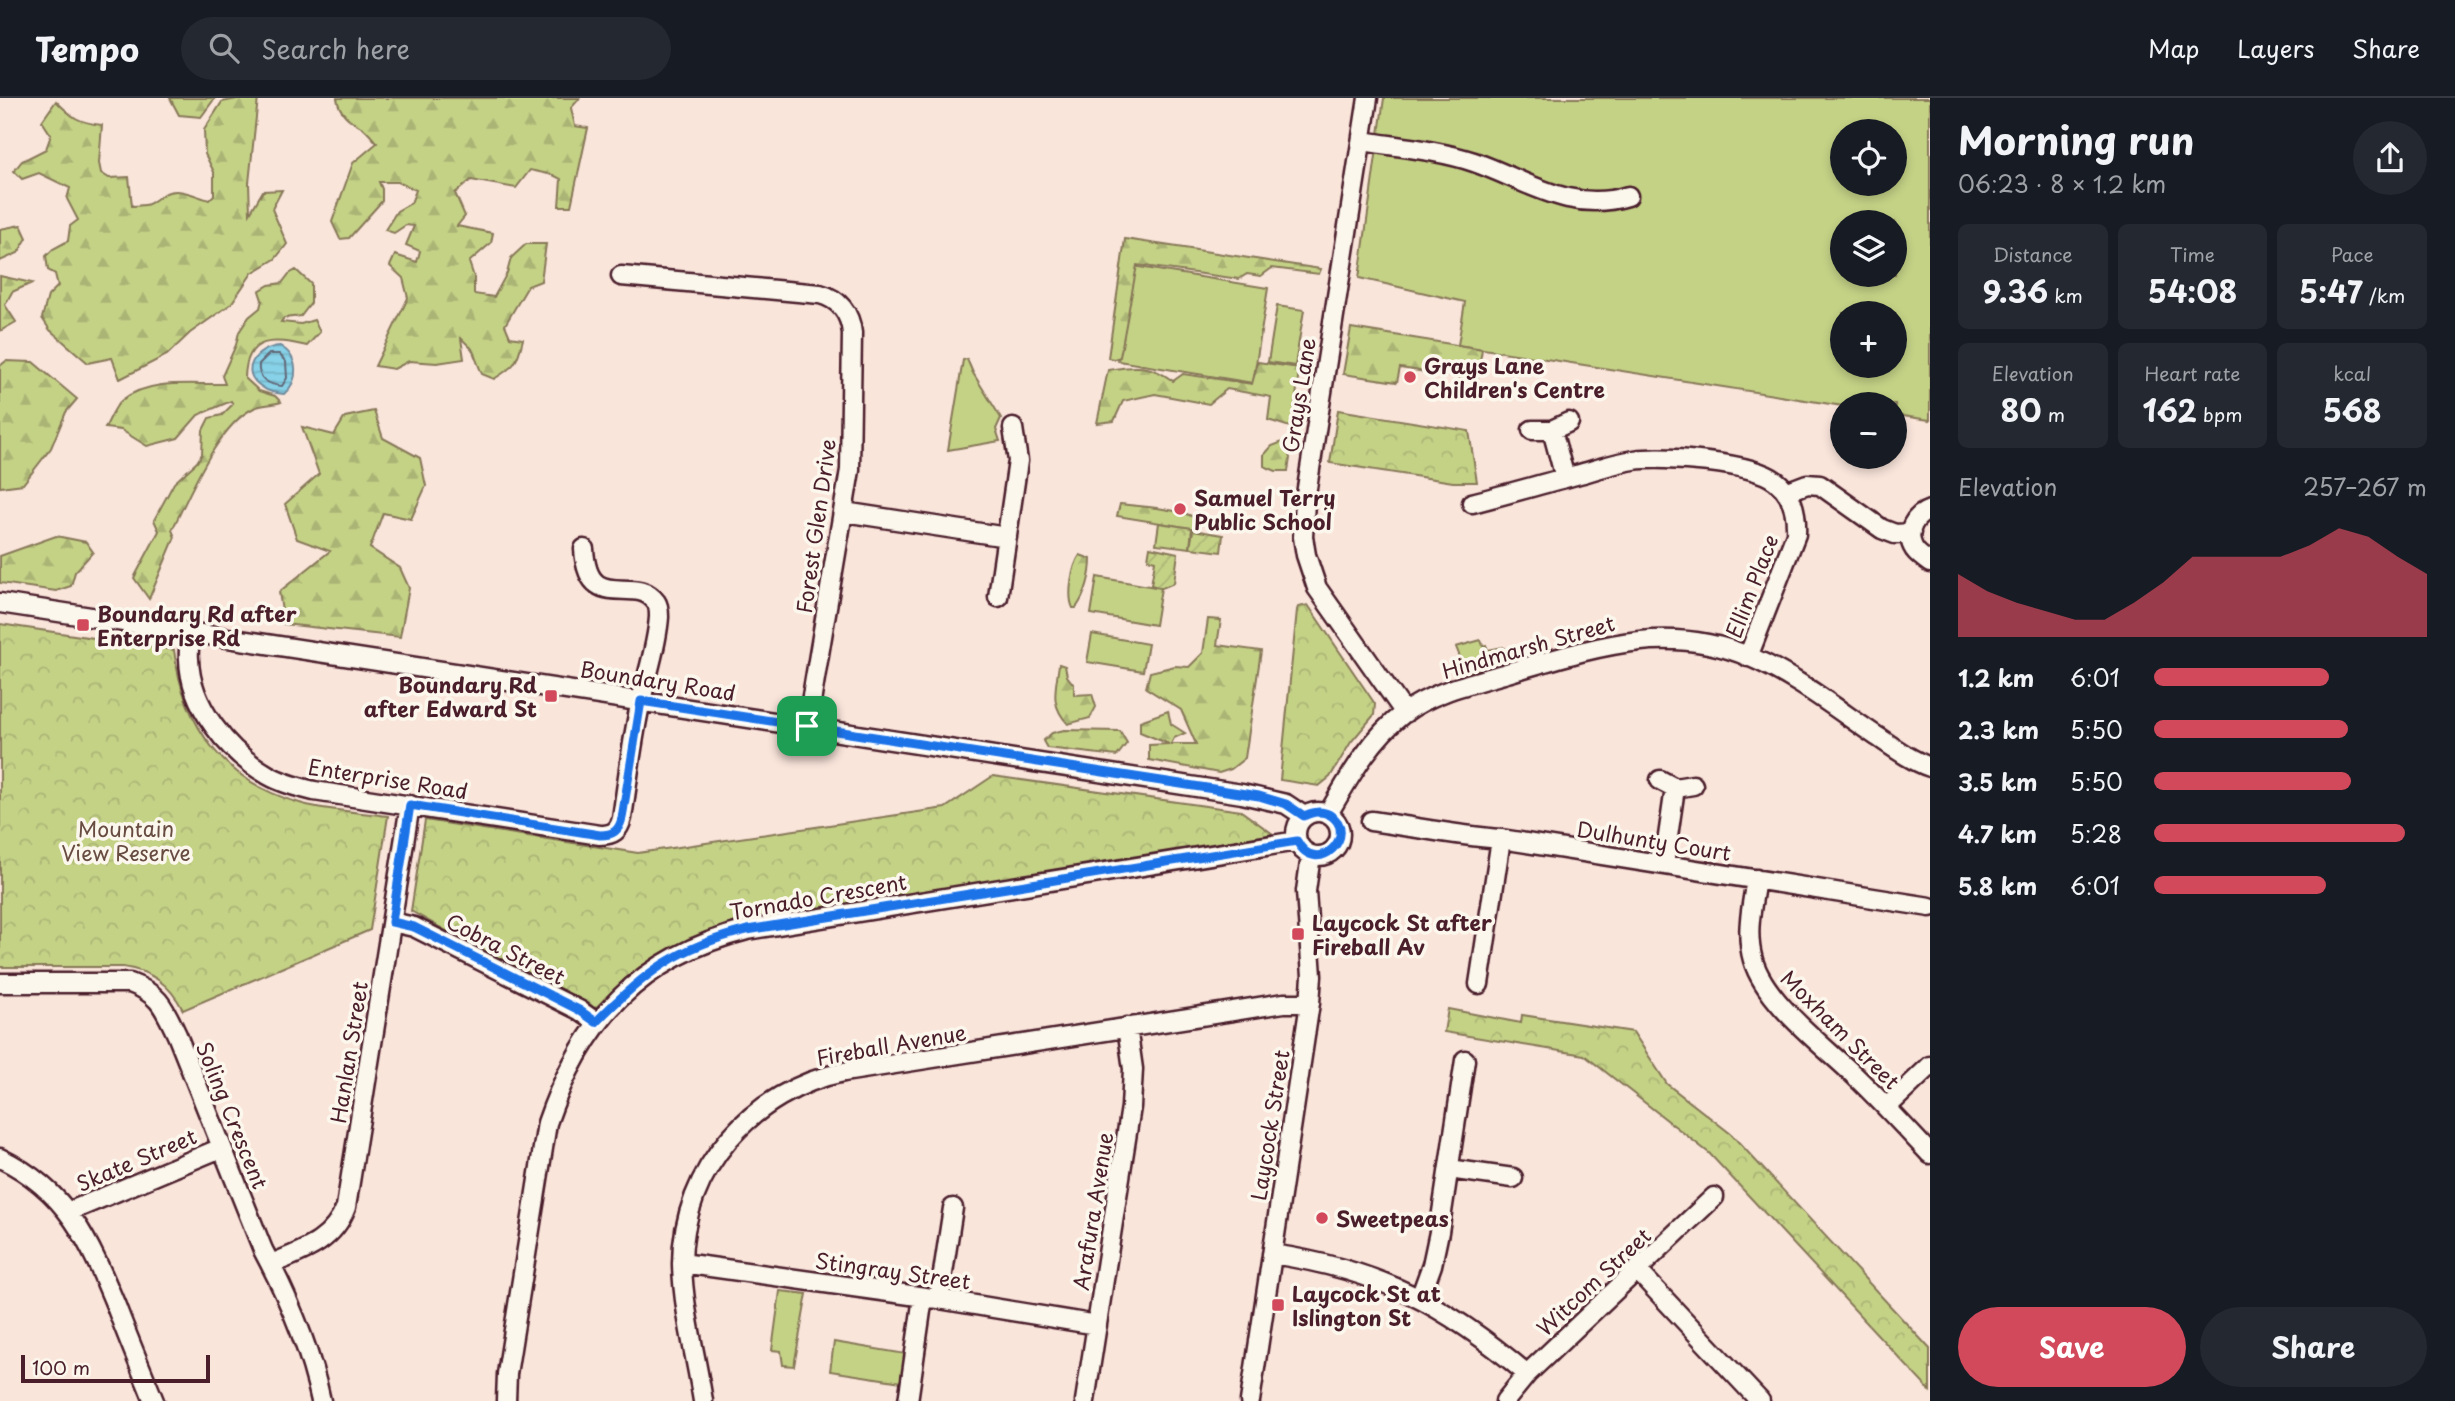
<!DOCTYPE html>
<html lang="en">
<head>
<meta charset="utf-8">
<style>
  body { margin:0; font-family:"Playpen Sans",sans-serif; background:#242831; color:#f1f3f6; height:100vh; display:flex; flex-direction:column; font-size:26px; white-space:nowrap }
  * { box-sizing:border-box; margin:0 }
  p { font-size:23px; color:#9ea1a6 }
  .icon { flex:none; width:38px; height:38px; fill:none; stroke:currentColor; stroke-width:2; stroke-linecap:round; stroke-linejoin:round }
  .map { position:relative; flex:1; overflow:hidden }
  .details { display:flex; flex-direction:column; background:#171b24; width:525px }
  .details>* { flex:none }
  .fabs { position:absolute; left:1830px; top:21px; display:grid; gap:14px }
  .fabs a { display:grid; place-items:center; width:77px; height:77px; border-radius:50%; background:#171b24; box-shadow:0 4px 10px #0003; font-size:35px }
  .scale { position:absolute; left:21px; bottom:18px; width:189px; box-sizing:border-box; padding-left:7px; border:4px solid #4a1f2b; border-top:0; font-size:19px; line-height:24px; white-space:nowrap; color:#4a1f2b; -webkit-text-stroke:5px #fbf7ec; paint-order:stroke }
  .pin { position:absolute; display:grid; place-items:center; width:60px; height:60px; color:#fff; margin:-30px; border-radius:14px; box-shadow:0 4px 10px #0006 }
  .round { display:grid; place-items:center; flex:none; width:74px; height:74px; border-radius:37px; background:#242831 }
  .overview { display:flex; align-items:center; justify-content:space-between; height:119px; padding:0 28px }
  h1 { font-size:38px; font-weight:700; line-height:52px }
  .stats { display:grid; grid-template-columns:repeat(3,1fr); gap:10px; height:119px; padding:7px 28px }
  .stats div { display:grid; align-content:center; border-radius:10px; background:#242831; text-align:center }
  .stats b { font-size:30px; font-weight:700 }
  .stats small { font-size:19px; font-weight:400 }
  .stats p { font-size:19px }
  .chart { height:196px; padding:14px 28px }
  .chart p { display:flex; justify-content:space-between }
  .chart svg { width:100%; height:126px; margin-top:7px; fill:#d1495b; opacity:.7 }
  .cta { display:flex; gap:14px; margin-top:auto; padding:14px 28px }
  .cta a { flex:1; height:80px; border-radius:42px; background:#d1495b; color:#fff; font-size:28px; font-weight:700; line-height:80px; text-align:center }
  .cta a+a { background:#242831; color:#f1f3f6 }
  ul { padding:0 28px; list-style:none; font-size:23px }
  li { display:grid; grid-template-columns:112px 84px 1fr; align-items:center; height:52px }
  li i { height:18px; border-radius:9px; background:#d1495b }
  header { display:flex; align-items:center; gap:42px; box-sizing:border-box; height:98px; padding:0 35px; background:#171b24; border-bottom:2px solid #363941 }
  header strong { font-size:33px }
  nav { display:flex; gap:38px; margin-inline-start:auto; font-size:24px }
  .search { width:490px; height:63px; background:#242831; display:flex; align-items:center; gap:18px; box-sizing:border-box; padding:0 24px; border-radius:38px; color:#9ea1a6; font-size:26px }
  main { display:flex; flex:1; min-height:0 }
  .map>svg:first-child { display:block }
  .grass { fill:#c4d286; stroke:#877858; stroke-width:2; fill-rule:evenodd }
  .forest { fill:url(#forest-firs); stroke:#877858; stroke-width:2 }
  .park { fill:url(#park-crowns); stroke:#877858; stroke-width:2 }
  .garden { fill:url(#garden-furrows); stroke:#877858; stroke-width:2 }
  .water { fill:url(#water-rules); stroke:#6f8a9c; stroke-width:2 }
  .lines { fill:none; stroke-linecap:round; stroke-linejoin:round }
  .shore { stroke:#626777; stroke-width:2 }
  .minor-casing { stroke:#4a1f2b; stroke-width:23 }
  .minor { stroke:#fbf7ec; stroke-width:18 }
  .route-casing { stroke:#fff; stroke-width:14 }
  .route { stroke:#1a73e8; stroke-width:9 }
  .poi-dot { fill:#d1495b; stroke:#fbf7ec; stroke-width:2.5 }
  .labels { text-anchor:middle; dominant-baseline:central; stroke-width:7; stroke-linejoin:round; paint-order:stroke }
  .poi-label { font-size:21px; font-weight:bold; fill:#4a1f2b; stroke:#fbf7ec; text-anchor:start }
  .street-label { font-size:21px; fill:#4a1f2b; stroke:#fbf7ec }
  .park-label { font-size:21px; fill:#684c42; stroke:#fbf7ec }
</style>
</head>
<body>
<header>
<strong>Tempo</strong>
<div class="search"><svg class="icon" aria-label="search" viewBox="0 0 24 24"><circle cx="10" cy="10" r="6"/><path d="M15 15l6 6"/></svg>Search here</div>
<nav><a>Map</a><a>Layers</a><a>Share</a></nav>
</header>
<main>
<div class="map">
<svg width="1930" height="1303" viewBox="0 0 1930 1303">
  <defs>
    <pattern id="forest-firs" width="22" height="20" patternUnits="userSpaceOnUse" patternTransform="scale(1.75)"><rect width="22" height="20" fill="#c4d286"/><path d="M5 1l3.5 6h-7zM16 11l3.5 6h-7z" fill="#aab474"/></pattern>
    <pattern id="park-crowns" width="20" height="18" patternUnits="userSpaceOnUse" patternTransform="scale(1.75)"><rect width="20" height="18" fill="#c4d286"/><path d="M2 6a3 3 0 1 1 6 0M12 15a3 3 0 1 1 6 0" fill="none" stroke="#aab474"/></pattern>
    <pattern id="garden-furrows" width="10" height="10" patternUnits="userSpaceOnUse" patternTransform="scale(1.75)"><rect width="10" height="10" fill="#c4d286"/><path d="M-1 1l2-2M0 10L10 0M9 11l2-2" fill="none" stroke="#aab474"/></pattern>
    <pattern id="water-rules" width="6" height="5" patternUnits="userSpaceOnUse" patternTransform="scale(1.75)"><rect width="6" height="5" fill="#87d2e8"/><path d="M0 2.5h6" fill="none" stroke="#76b4c7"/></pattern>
  </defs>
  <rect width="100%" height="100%" fill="#fae5db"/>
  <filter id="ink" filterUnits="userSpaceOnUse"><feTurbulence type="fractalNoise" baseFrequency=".0143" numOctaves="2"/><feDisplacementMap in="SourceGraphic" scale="14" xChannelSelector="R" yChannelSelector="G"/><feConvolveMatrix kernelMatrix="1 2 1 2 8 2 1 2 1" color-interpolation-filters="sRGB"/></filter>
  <g filter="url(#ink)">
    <path class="grass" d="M 1384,0 L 1930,0 L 1930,322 L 1895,317 L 1895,306 L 1843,306 L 1843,308 L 1458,247 L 1465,204 L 1359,180 ZM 1843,33 L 1895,33 L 1895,86 L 1843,86 ZM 1843,124 L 1895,124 L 1895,177 L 1843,177 ZM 1843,215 L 1895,215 L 1895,268 L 1843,268 Z
      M 1133,168 L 1268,190 L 1253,285 L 1118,263 Z
      M 1277,208 L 1304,212 L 1295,268 L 1268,264 Z
      M 967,261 L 973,275 L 1001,320 L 996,331 L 1000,343 L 948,352 L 963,262 Z
      M 1097,479 L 1161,490 L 1155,527 L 1091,516 Z
      M 1092,536 L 1148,546 L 1143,573 L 1087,564 Z
      M 1481,542 L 1483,548 L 1486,547 L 1488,552 L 1503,549 L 1508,555 L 1512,554 L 1513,559 L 1466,574 L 1456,549 Z
      M 780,1193 L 807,1196 L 794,1268 L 783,1267 L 781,1253 L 772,1252 Z
      M 834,1244 L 906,1256 L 902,1284 L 830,1273 Z"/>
    <path class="forest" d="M 170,0 L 215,0 L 201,19 L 179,17 Z
      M 242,0 L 258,0 L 249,85 L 250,115 L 263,93 L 282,92 L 272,111 L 287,146 L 275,161 L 252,175 L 231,206 L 190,235 L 167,257 L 120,281 L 112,260 L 88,265 L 50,232 L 42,220 L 48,198 L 58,188 L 55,176 L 48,172 L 46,158 L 53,151 L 68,143 L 70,128 L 78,122 L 67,101 L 70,90 L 39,75 L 22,81 L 14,73 L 22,63 L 46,51 L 51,37 L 42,23 L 56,3 C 73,20 77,24 102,27 L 99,65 L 101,75 L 109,80 L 129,79 L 132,108 C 155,107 147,106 164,96 C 178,88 195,98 209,102 L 214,97 L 214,74 L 205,56 L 204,32 L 222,4 Z
      M 337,0 L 580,0 L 571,10 L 575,28 L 588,30 L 571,108 L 559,108 L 561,81 L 553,77 L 530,72 L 516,90 L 471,82 L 455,95 L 465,118 L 457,128 L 493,135 L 491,145 L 469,164 L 474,179 L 474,196 L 494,199 L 507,175 L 511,160 L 526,146 L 546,146 L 541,183 L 528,188 L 505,227 L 510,239 L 523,241 C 517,266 515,268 494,281 L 482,276 L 472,251 L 461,240 L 464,261 L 437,265 L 409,263 L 394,271 L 375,268 L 408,200 L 403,180 L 390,168 L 395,157 L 417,164 L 420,153 L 406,147 L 414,128 L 406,127 L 394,135 L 385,132 L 397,113 L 411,105 L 416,92 L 398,84 L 379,84 L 382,91 L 382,103 L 349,140 L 340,141 L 332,124 L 353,65 L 377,45 C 372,40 367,32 361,29 C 349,22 339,15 337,0 Z
      M 21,127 L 27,140 L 18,155 L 0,163 L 0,131 Z
      M 1125,141 L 1321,171 L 1319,176 L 1272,170 L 1261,178 L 1247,176 L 1239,181 L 1137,167 L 1120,259 L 1114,261 L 1108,260 Z
      M 296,172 L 311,186 L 311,205 L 301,218 L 284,220 L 281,224 L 301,226 L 314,222 L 320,234 L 307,248 C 275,241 246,236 245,280 L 259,293 L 275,298 L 281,304 C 273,307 262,306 254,310 C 217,328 190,396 172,432 L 175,439 L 149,501 L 134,480 L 159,433 L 154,422 L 174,385 L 197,364 L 202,356 L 203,332 L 209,320 L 222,317 L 233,306 L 231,303 L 198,317 L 178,340 L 147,348 L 121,332 L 105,330 C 110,321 115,307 122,302 C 150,280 192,287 225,286 L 222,278 L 236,247 L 239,234 L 249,219 L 260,210 L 262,202 L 259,193 L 269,187 L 282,185 L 289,176 Z
      M 0,178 L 32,185 L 12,194 L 5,207 L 16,224 L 0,233 Z
      M 1351,230 L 1482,251 L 1477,282 L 1400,270 L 1397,284 L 1343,276 Z
      M 6,263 L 33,264 L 77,301 L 66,314 L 51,350 L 23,386 L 0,389 L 0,268 Z
      M 1258,264 L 1299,270 L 1293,330 L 1268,322 L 1271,299 L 1227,291 L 1209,306 L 1155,296 L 1123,303 L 1114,323 L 1097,325 L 1108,272 C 1136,267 1150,266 1173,283 L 1183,276 L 1252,286 Z
      M 374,313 L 383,340 L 420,360 L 426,388 L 411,421 L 383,415 L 370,450 L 400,470 L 409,490 L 400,539 L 284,526 L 279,494 L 330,453 L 297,441 L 285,406 L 319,376 L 302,329 L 334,337 L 345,319 Z
      M 1285,343 L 1290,360 L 1288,373 L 1276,373 L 1264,368 L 1264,357 L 1272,348 Z
      M 1120,406 C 1140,409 1191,410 1203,426 L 1197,431 L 1117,418 Z
      M 56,438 L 86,444 L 93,454 L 75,474 L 71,488 L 56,493 L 0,485 L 0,458 Z
      M 1080,457 L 1091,461 C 1091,477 1086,496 1076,510 L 1073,510 C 1067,498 1072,468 1080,457 Z
      M 1208,521 L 1221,522 L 1217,547 L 1261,553 L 1245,660 L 1231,671 L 1219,675 L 1149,662 L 1149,647 L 1169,646 L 1140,634 L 1140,623 L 1168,613 L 1171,626 L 1185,635 L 1174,640 L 1171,646 L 1196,646 L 1181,612 L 1146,590 L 1150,574 L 1175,568 L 1189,569 L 1203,555 Z
      M 1059,566 L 1065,568 L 1067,578 L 1074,587 L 1074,597 L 1092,596 L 1096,609 L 1090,620 L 1068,626 C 1049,606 1056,591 1059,566 Z
      M 1064,632 L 1120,633 L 1127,645 L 1117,658 L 1047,650 L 1043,643 L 1052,635 Z"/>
    <path class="park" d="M 1338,312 L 1469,333 L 1477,384 L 1453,384 L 1330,365 Z
      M 1159,425 L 1192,430 L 1190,450 L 1156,446 Z
      M 1308,507 L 1375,606 L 1374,617 L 1351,644 L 1330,679 L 1319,688 L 1280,682 L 1297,512 L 1298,509 Z
      M 0,526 L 174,552 C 184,630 225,685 303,706 C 330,713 360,714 388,718 L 370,832 L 183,912 C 170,886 151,873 123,869 L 0,869 Z
      M 993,678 L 1241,713 L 1277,739 L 735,826 C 677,840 633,874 591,914 L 411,813 L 425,722 L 638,755 L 945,710 Z
      M 1448,911 L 1521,925 L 1522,917 L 1633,934 L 1667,986 L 1731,1036 L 1930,1251 L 1930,1293 L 1709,1055 L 1584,957 L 1444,934 Z"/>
    <path class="garden" d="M 1193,432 L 1223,437 L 1221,454 L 1190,450 Z
      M 1150,449 L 1178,455 L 1174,485 L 1162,490 L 1151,487 L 1155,463 L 1148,461 Z"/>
    <path class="water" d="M 280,248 C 299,259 300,282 284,296 C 276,295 268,294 262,289 C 238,274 255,250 280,248 Z"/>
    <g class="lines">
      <path class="shore" d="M 269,256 L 279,256 L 286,264 L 287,280 L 282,288 C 269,287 257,281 259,266 Z"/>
      <g class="minor-casing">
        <path id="minor" d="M 1368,0 L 1305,403 L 1303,439 L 1306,457 L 1317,490 L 1405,615
          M 1362,43 C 1399,49 1438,52 1474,64 C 1526,82 1570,116 1628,98
          M 621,178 L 820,196 C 839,201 850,215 852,235 L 850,372 L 807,628
          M 1532,332 L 1552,332 L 1569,324
          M 1552,332 L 1565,380
          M 1786,394 L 1807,386 L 1820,387 L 1882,431 L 1895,436 L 1911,435
          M 1472,405 C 1507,396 1542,386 1576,377 C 1595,372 1614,365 1634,362 C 1664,358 1752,364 1776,383 C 1793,396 1797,416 1796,436 L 1748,559
          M 1930,412 C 1915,417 1905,433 1913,449 C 1916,456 1924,460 1930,465
          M 844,414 L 1007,439
          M 998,499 L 1018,363 L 1013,330
          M 0,505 L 1242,696 L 1286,706 L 1304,718
          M 191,534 C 190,542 188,552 189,561 C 190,608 228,654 268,677 C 282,685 298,689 314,693 L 600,737 C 613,737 619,733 622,720 C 628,681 632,641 641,603 C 647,576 657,548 659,519 C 659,515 659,508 656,504 C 635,474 588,518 584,451
          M 1660,682 L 1675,690 L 1693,687
          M1296 736a22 22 0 1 1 44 0a22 22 0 1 1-44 0Z
          M 1328,716 C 1349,680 1370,641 1404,615 C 1434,593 1473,585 1507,575 C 1590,551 1665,523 1750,559 C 1795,578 1835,610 1875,637 C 1893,649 1910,662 1930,669
          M 1371,723 C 1415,729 1458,738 1501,741 L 1930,809
          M 1664,766 L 1675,690
          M 1756,781 C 1752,808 1745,835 1753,862 C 1765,904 1823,947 1855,978 C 1881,1003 1905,1029 1930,1056
          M 392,824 L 414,829 L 579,912 L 596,924
          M 0,885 L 130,885 C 160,896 164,910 177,937 L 263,1152 C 288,1199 310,1251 321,1303
          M 1479,886 L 1501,741
          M 1887,1009 L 1930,968
          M 0,1060 C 68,1093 89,1143 116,1208 C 128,1240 141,1271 154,1303
          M 1449,1071 L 1513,1080
          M 68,1114 L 221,1050
          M 1272,1156 C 1379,1172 1445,1206 1527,1276
          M 682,1165 L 939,1201 L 1097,1227
          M 271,1166 C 303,1153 333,1144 346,1109 L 410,707
          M 1637,1172 L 1760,1303
          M 1420,1200 L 1432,1167 L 1439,1134 L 1465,962
          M 939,1201 L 953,1110
          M 506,1303 L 507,1276 L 547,1025 C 582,923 639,859 747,832 L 1297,743
          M 703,1303 C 696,1258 683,1211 682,1166 C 682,1071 753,992 844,974 L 1284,905 L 1310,905
          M 908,1303 L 923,1199
          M 1085,1303 L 1131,1009 L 1133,971 L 1127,929
          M 1250,1303 L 1310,905 L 1312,878 L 1306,793 L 1311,757
          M 1505,1303 L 1527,1276 L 1714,1099"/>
      </g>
      <use href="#minor" class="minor"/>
    </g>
  </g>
  <g class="lines" filter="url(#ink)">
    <g class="route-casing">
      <path id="route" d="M 641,603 L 1259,698 L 1286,706 L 1304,718 C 1313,714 1321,712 1330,717 C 1360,735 1317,781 1297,743 L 747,832 C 678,849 645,874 596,924 L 579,912 L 414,829 L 392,824 L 410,707 L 600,737 C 613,737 619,733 622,720 Z"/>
    </g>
    <use href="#route" class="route"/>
  </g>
  <g class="poi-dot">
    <circle cx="1410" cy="279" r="7"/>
    <circle cx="1180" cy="411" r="7"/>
    <rect x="76" y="520" width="14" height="14" rx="3.5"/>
    <rect x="544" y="591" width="14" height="14" rx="3.5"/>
    <rect x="1291" y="829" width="14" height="14" rx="3.5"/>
    <circle cx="1322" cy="1120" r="7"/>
    <rect x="1271" y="1200" width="14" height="14" rx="3.5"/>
  </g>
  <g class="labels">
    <g class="poi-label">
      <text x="1424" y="267">Grays Lane<tspan x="1424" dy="24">Children's Centre</tspan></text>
      <text x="1194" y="399">Samuel Terry<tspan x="1194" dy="24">Public School</tspan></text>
      <text x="97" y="515">Boundary Rd after<tspan x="97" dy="24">Enterprise Rd</tspan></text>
      <text x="537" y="586" text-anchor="end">Boundary Rd<tspan x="537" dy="24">after Edward St</tspan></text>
      <text x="1312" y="824">Laycock St after<tspan x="1312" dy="24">Fireball Av</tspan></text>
      <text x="1336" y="1120">Sweetpeas</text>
      <text x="1292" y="1195">Laycock St at<tspan x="1292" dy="24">Islington St</tspan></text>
    </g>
    <g class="street-label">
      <text transform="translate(1298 297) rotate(-81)">Grays Lane</text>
      <text transform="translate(815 428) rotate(-82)">Forest Glen Drive</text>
      <text transform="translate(1751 488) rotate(-69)">Ellim Place</text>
      <text transform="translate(1528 548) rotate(-16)">Hindmarsh Street</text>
      <text transform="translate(658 582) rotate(9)">Boundary Road</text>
      <text transform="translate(388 680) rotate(9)">Enterprise Road</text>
      <text transform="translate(1654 742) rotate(9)">Dulhunty Court</text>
      <text transform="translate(818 798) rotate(-10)">Tornado Crescent</text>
      <text transform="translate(506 850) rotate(27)">Cobra Street</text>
      <text transform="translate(1841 931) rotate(45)">Moxham Street</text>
      <text transform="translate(891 946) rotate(-10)">Fireball Avenue</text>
      <text transform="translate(348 954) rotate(-81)">Hanlan Street</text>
      <text transform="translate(233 1017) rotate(68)">Soling Crescent</text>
      <text transform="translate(1269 1027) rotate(-81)">Laycock Street</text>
      <text transform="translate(136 1061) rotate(-23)">Skate Street</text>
      <text transform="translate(1092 1113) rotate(-81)">Arafura Avenue</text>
      <text transform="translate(893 1172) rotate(8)">Stingray Street</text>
      <text transform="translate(1593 1183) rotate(-43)">Witcom Street</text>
    </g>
    <g class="park-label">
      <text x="126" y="730">Mountain<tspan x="126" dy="24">View Reserve</tspan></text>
    </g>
  </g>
</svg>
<div class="fabs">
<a><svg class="icon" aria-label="locate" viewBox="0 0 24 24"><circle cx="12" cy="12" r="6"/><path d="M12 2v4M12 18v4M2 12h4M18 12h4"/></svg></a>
<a><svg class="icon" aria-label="layers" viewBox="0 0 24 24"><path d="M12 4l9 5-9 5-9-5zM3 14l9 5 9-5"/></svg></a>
<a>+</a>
<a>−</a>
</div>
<div class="scale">100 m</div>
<div class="pin" style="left:807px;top:628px;background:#1e9e55"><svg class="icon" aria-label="arrive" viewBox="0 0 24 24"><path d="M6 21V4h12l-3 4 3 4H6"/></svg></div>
</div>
<section class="details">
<div class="overview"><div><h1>Morning run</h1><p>06:23 · 8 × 1.2 km</p></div><a class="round"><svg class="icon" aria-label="share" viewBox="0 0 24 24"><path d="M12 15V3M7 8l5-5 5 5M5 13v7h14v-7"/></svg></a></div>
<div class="stats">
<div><p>Distance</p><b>9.36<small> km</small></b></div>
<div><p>Time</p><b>54:08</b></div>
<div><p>Pace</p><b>5:47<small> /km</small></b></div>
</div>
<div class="stats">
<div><p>Elevation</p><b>80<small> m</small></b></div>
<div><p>Heart rate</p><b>162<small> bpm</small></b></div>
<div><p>kcal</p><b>568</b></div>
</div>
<div class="chart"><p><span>Elevation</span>257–267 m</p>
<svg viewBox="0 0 160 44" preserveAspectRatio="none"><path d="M0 44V22L10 28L20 32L30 35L40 38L50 38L60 32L70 25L80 16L90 16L100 16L110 16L120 12L130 6L140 9L150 16L160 22V44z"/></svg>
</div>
<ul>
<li><b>1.2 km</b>6:01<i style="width:64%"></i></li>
<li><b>2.3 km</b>5:50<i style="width:71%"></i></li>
<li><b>3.5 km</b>5:50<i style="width:72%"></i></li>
<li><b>4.7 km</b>5:28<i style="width:92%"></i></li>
<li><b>5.8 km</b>6:01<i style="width:63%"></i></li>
</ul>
<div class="cta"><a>Save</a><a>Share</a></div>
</section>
</main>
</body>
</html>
